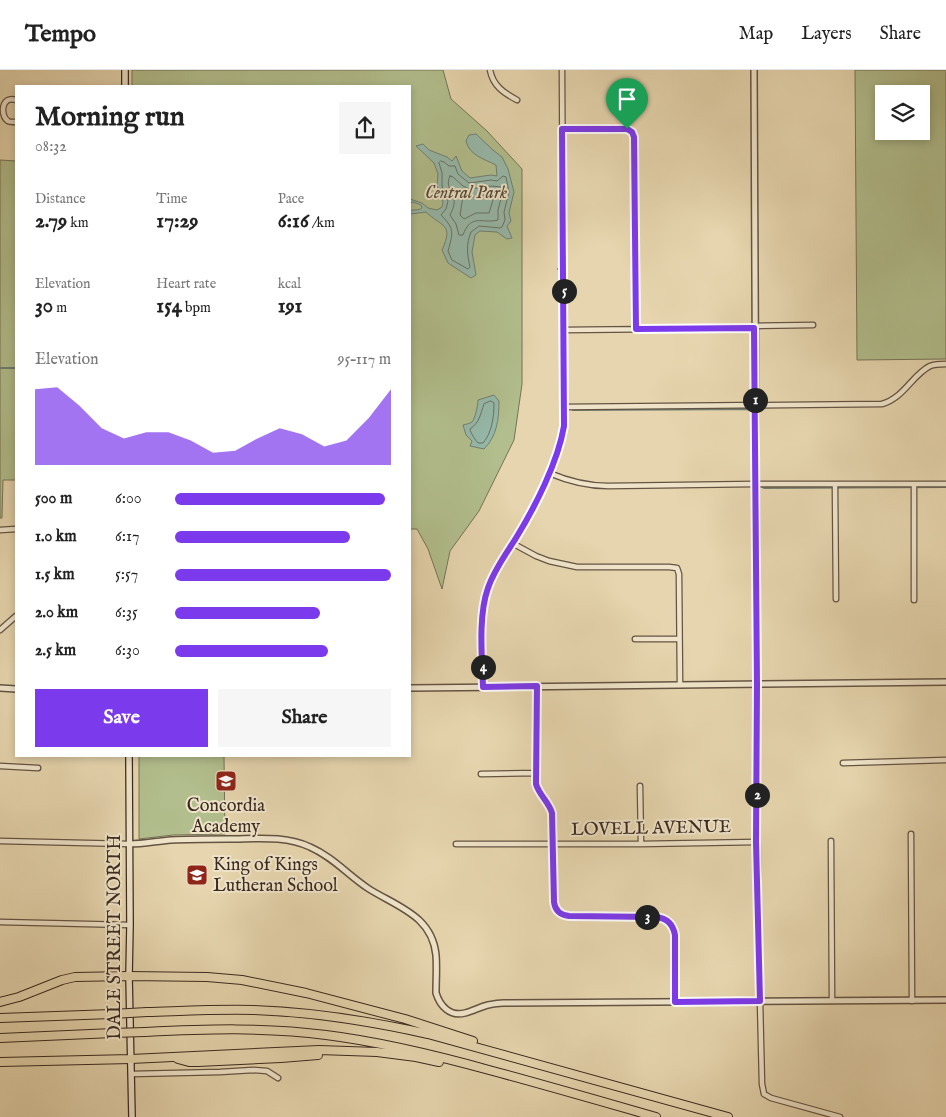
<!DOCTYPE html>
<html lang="en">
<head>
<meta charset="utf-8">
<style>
  body { margin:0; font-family:"IM FELL English",serif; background:#f6f6f6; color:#222; height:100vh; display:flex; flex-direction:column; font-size:19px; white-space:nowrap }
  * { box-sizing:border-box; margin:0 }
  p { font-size:16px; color:#767676 }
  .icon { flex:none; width:28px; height:28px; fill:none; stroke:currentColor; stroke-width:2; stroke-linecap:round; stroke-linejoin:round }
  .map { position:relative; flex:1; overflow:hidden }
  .details { position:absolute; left:15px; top:15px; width:396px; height:672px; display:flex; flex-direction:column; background:#fff; border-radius:0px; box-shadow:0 2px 8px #0003 }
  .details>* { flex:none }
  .buttons { position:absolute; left:875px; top:15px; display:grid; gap:10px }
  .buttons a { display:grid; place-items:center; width:55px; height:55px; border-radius:0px; background:#fff; box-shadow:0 2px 8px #0003; font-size:25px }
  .pin { position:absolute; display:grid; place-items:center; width:42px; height:42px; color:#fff; margin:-51px -21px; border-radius:50% 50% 50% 0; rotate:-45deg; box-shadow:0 0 5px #0007 }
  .pin .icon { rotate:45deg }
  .km { position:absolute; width:25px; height:25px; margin:-12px; border-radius:50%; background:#222; color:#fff; font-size:14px; line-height:25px; text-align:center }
  .round { display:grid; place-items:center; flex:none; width:52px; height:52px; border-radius:0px; background:#f6f6f6 }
  .summary { display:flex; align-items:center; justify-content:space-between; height:85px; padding:0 20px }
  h1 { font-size:28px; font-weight:700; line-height:38px }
  .metrics { display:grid; grid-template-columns:repeat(3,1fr); gap:8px; height:85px; padding:5px 20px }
  .metrics div { display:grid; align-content:center }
  .metrics b { font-size:21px; font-weight:700 }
  .metrics small { font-size:14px; font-weight:400 }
  .metrics p { font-size:14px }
  .chart { height:140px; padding:10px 20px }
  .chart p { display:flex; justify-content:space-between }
  .chart svg { width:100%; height:90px; margin-top:5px; fill:#7c3aed; opacity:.7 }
  .primary-button { display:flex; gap:10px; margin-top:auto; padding:10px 20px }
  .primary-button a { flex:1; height:58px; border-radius:0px; background:#7c3aed; color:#fff; font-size:20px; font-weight:700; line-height:58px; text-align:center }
  .primary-button a+a { background:#f6f6f6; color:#222 }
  ul { padding:0 20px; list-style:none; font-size:16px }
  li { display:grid; grid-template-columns:80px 60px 1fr; align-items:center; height:38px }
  li i { height:12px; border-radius:6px; background:#7c3aed }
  header { display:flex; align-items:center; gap:30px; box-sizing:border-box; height:70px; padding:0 25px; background:#fff; border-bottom:1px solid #e0e0e0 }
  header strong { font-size:24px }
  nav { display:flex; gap:28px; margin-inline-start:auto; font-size:18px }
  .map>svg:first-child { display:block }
  .green { fill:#b2be8d; stroke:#767456; fill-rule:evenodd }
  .water { fill:#96b9aa; stroke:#717f72 }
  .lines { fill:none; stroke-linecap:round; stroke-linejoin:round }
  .shore { stroke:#687164; stroke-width:1 }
  .stream { stroke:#717f72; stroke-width:2 }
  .minor-casing { stroke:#655443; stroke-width:7 }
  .tertiary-casing { stroke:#655443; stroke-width:8 }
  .secondary-casing { stroke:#3a291f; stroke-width:8 }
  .motorway-casing { stroke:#3a291f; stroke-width:10 }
  .minor { stroke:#efe4ca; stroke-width:4.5 }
  .tertiary { stroke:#efe4ca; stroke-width:5 }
  .secondary { stroke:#efe4ca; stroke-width:5.5 }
  .motorway { stroke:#e6d5ae; stroke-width:8 }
  .motorway-bridge-casing { stroke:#3a291f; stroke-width:10; stroke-linecap:butt }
  .motorway-bridge { stroke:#e6d5ae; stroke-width:8 }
  .route-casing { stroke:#fff; stroke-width:10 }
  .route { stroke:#7c3aed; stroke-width:6 }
  .labels { text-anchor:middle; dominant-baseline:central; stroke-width:4; stroke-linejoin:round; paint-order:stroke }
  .park-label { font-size:18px; font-style:italic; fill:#524735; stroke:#efe4ca }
  .poi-label { font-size:18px; fill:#3a291f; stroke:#efe4ca }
  .street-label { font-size:18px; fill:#3a291f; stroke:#efe4ca }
</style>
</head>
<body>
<header>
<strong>Tempo</strong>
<nav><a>Map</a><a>Layers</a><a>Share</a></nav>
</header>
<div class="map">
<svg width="946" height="1047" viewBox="0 0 946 1047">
  <rect width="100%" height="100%" fill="#e6d5ae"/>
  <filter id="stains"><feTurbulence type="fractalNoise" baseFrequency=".004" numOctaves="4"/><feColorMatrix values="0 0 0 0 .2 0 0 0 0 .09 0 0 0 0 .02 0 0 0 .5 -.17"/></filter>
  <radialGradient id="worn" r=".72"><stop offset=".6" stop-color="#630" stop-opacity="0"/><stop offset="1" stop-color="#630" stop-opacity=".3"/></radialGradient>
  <path class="green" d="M 132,0 L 443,0 L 451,29 L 487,61 L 522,99 L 522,314 L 514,370 L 479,441 L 450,481 L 442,519 L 428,479 L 417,459 L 410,459 L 410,16 L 132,16 Z
    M 855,0 L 946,0 L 946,289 L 857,290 ZM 884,24 L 921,24 L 921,61 L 884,61 Z
    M 0,90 L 16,91 L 16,410 L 3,410 L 2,448 L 0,448 Z
    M 139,686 L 224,686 L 225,764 L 173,765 L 139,769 Z"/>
  <path class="water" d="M 476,64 L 493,80 L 502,87 L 508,99 L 514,122 L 509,143 L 511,151 L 507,156 L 512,168 L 507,169 L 497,162 L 480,161 L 475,165 L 472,182 L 476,205 L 471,208 L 448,193 L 442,180 C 454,154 442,157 426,142 L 411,144 L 410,141 C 414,139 418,141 422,138 L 421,135 L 413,132 L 410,133 L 410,129 L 422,133 L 428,138 L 437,140 L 442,137 L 443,132 L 439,123 L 437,115 L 438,104 L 434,93 L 416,76 L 423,74 L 429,80 L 447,87 L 452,91 L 456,86 L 462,101 L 470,108 L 491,105 L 497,106 L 496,95 C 484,89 469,85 466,71 L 469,65 Z
    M 494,325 L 499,331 C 499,349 497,366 484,379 L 470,376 L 472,371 L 466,365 L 463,355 C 466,354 469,354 472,352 C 475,349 478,335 478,330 Z"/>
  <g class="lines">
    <path class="shore" d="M 441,91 L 444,92 L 449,96 L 455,96 L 458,104 L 469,113 L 491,110 L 497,111 L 503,106 L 506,107 L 509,122 L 504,142 L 505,150 L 502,157 L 500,158 L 479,156 L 471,162 C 466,174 467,184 470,197 L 468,199 L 452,190 L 448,181 C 453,163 455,159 441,145 L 446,139 L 448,131 L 443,121 L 442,115 L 442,103 L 439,93 Z
      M 450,106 L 453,107 L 463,116 L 469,119 L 491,116 L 501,117 L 503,121 L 498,140 L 498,150 C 482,154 471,143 463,165 L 459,165 L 456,154 L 450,145 C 452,141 455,135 454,129 C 452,120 445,117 450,106 Z
      M 491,124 L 494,127 L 489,143 L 476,143 L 464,149 L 460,145 L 463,126 L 473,127 Z
      M 491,331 L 494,333 C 494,346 492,363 483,373 L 478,373 C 476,371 470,362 470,359 C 480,352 480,345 484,334 Z"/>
    <path class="stream" d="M 558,199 L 562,204
      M 565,207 L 567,333 L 573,340 L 758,339 L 758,348
      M 0,298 L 16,298
      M 759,415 L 764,418 L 946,417"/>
    <g class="minor-casing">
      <path id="minor" d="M 490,0 C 493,16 504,23 517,30
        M 16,30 C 1,25 0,46 8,51 C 9,52 14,52 16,52
        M 562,59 L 627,59 L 633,62 L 634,67 L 636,259
        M 754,256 L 813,255
        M 564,260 L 755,258
        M 564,337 L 882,334 C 904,328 912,305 930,296 C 935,294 940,294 946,294
        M 549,403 C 568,411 587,416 608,416 L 755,414 L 946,414
        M 835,414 L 836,529
        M 914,414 L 914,530
        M 0,460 L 16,459
        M 512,473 L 536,486 L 549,491 L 577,497 L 669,497 L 677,498 L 679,504 L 680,615
        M 0,560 L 16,546
        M 635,569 L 679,569
        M 483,617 C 482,587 478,547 488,518 C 494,500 506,484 516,468 C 535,437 558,392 564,356 L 562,0
        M 537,617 L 537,714 C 539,725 549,732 552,743 L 555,837 L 560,844 L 565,846 L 655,847 C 666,848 673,854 675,865 L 675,932
        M 843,693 L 946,690
        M 0,696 L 38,698
        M 481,704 L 537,703
        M 640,716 L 641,774
        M 911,764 L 912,931
        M 0,771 L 129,774
        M 831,771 L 832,930
        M 456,774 L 641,774 L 757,772
        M 0,852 L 130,855
        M 760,931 L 762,1014 L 764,1024 L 771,1028 L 840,1047
        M 132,1004 L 220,1002 L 253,1000 L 267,1001 L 278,1008"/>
    </g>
    <g class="tertiary-casing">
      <path id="tertiary" d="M 754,0 L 757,614 L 757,772 L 760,931
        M 0,618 L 16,619
        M 410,618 L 946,612
        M 129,774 C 144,774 157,771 171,770 C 190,769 209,769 228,769 C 255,769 285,765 310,777 C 333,787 349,806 369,819 C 398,837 432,846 436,885 C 437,897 436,910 436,923 C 440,936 450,947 465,943 C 473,941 480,937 488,935 C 493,934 498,933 503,933 L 946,930"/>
    </g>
    <g class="secondary-casing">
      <path id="secondary" d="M 125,0 L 125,16
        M 129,686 L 130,855 L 129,906 L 132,1047"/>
    </g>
    <g class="motorway-casing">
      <path id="motorway" d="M 0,932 L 19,927 L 62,910 L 75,907 L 129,906 L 207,907 L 242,910 L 306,923 L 405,949 L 473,971
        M 147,942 C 182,941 218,939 254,940 C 313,942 370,951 428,964 L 728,1047
        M 0,948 L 112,944
        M 145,962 C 206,959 266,957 326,965 C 382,972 435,985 489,1000 C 545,1015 600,1031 656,1047
        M 0,968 L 113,963
        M 178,989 L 189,992 L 198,992 L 281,988 L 318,985
        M 0,992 L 131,989 L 319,980 L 377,982 L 416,987 L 439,992"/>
    </g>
    <use href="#minor" class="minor"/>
    <use href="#tertiary" class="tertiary"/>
    <use href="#secondary" class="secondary"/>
    <use href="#motorway" class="motorway"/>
    <g class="motorway-bridge-casing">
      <path id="motorway-bridge" d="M 112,944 L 147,942
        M 113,963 L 145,962"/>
    </g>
    <use href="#motorway-bridge" class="motorway-bridge"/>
  </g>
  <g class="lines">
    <g class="route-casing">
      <path id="route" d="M 562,59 L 627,59 L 632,62 L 634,67 L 636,259 L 754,258 L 757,614 L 756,772 L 760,931 L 675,932 L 675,865 C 673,854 666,848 656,847 L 569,846 C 560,845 555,840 554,832 L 552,743 C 549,732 539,725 536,714 L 537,616 L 483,617 C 482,587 478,546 488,518 C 494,500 506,484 516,468 C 535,437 558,392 564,356 Z"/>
    </g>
    <use href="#route" class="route"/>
  </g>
  <defs>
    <g id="school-square" transform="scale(1.125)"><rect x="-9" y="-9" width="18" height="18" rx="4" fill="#8f2418" stroke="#efe4ca"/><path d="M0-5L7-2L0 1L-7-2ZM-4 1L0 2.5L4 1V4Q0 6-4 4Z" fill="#fff"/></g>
  </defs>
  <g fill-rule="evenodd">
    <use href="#school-square" x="226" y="711"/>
    <use href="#school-square" x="197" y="805"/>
  </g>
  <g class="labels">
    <g class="park-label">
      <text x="466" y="123">Central Park</text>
    </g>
    <g class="poi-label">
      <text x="226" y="736">Concordia<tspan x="226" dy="21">Academy</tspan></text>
      <text x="213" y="795" text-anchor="start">King of Kings<tspan x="213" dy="21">Lutheran School</tspan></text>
    </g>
    <g class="street-label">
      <text transform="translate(651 759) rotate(-1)">LOVELL AVENUE</text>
      <text transform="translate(115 867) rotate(-90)">DALE STREET NORTH</text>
    </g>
  </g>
  <rect width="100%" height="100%" filter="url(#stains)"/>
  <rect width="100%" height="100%" fill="url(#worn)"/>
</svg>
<div class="buttons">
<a><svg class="icon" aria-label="layers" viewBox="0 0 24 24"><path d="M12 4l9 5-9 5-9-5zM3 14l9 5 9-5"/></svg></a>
</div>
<div class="pin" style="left:627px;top:59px;background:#1e9e55"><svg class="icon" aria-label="arrive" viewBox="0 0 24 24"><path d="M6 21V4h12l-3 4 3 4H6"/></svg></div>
<b class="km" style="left:755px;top:330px">1</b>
<b class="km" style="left:757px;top:725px">2</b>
<b class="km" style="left:647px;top:847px">3</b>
<b class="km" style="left:483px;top:597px">4</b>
<b class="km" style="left:564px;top:221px">5</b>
<section class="details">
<div class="summary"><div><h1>Morning run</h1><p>08:32</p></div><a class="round"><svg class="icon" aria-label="share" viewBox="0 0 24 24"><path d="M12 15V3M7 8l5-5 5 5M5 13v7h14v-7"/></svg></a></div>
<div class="metrics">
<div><p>Distance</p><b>2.79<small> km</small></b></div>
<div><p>Time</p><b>17:29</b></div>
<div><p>Pace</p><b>6:16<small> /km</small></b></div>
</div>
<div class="metrics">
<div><p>Elevation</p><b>30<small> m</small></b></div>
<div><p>Heart rate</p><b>154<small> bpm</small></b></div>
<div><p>kcal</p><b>191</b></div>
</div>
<div class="chart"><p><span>Elevation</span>95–117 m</p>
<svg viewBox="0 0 160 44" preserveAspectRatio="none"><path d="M0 44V7L10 6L20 15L30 26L40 31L50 28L60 28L70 32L80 38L90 37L100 31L110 26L120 29L130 35L140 32L150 21L160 7V44z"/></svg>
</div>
<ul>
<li><b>500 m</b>6:00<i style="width:97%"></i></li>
<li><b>1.0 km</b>6:17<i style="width:81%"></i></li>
<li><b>1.5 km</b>5:57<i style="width:100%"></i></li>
<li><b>2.0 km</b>6:35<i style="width:67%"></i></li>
<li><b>2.5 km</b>6:30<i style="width:71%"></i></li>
</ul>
<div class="primary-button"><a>Save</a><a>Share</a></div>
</section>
</div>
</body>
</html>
